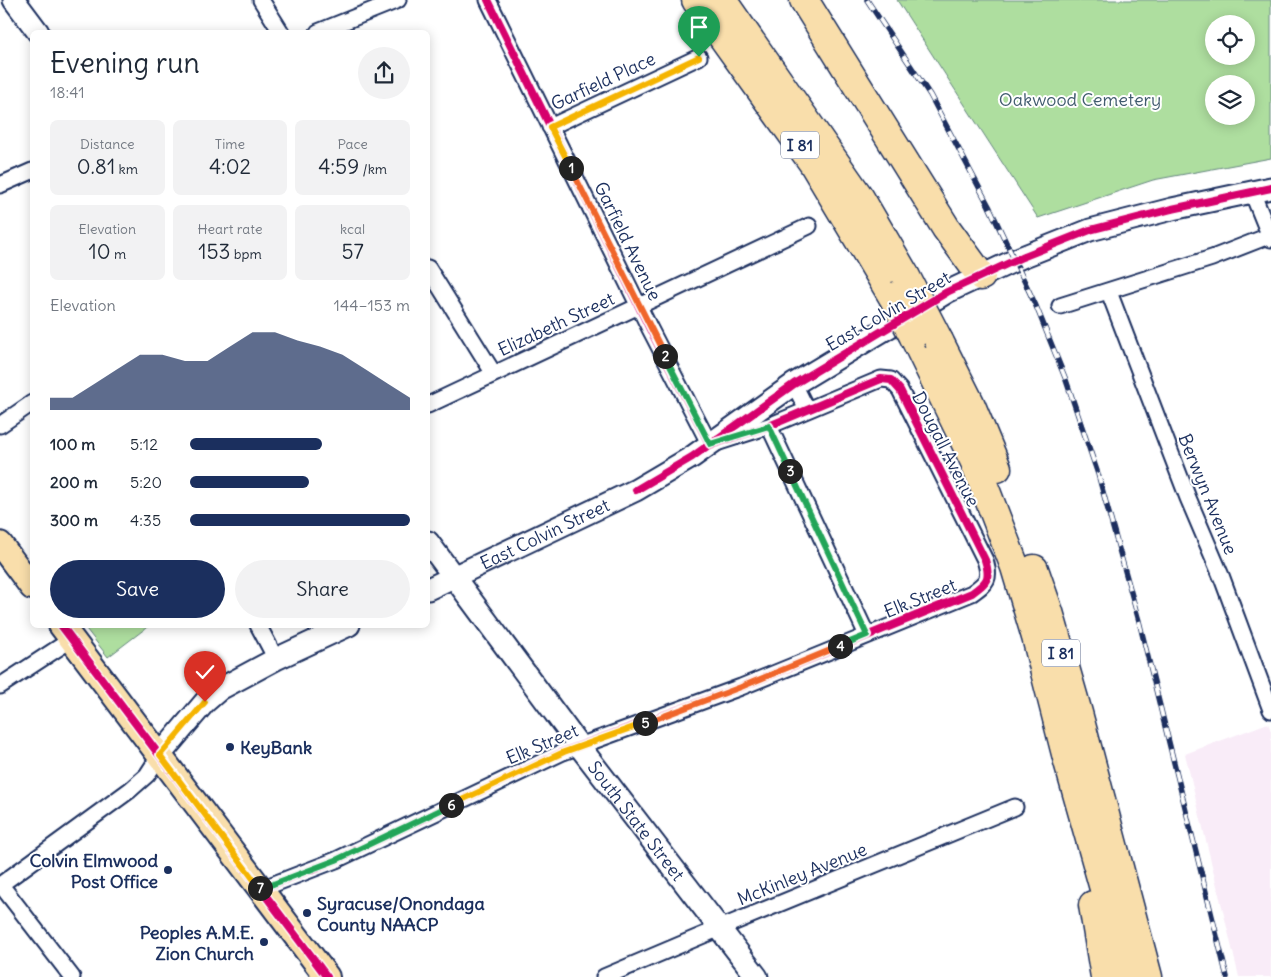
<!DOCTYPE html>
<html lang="en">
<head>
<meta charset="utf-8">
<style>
  body { margin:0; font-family:Delius,sans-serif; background:#f2f2f3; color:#1f2937; height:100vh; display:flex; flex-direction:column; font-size:19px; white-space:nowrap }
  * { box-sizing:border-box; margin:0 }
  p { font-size:16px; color:#747a83 }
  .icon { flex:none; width:28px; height:28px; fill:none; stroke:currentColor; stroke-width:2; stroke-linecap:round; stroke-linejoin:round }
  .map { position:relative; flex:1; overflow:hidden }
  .side { position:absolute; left:30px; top:30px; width:400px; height:598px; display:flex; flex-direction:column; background:#fff; border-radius:8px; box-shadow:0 2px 12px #0003 }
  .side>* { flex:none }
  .fabs { position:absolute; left:1205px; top:15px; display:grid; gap:10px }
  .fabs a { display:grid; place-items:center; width:50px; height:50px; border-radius:50%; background:#fff; box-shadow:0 2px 12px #0003; font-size:25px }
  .pin { position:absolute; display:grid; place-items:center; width:42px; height:42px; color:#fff; margin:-51px -21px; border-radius:50% 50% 50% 0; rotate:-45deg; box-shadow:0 0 5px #0007 }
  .pin .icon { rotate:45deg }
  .km { position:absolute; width:25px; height:25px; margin:-12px; border-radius:50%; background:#222; color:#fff; font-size:14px; line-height:25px; text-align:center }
  .round { display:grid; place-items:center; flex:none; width:52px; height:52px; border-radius:26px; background:#f2f2f3 }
  .head { display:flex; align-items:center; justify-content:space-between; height:85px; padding:0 20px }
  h1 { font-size:28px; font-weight:600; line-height:38px }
  .figures { display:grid; grid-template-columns:repeat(3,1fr); gap:8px; height:85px; padding:5px 20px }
  .figures div { display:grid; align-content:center; border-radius:8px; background:#f2f2f3; text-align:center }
  .figures b { font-size:21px; font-weight:600 }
  .figures small { font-size:14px; font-weight:400 }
  .figures p { font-size:14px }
  .chart { height:140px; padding:10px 20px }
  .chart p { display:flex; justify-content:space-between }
  .chart svg { width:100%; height:90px; margin-top:5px; fill:#1b2f5e; opacity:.7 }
  .button { display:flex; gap:10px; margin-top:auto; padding:10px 20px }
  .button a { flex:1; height:58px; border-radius:30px; background:#1b2f5e; color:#fff; font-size:20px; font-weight:600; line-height:58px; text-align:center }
  .button a+a { background:#f2f2f3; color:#1f2937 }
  ul { padding:0 20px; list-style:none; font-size:16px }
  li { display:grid; grid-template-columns:80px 60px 1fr; align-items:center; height:38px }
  li i { height:12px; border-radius:6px; background:#1b2f5e }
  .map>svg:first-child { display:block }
  .built { fill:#f9ecf8 }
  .green { fill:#aede9f; stroke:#64867e; fill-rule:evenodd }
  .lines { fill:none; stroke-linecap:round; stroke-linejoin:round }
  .street-casing { stroke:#1b2f5e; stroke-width:19 }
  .secondary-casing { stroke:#1b2f5e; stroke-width:25 }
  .primary-casing { stroke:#1b2f5e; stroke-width:28 }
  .highway-casing { stroke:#1b2f5e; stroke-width:31 }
  .street { stroke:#fff; stroke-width:15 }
  .secondary { stroke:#fff; stroke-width:21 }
  .primary { stroke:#f9deab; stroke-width:24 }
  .highway { stroke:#f9deab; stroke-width:28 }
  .rail-casing { stroke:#1b2f5e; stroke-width:5.5 }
  .rail { stroke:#fff; stroke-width:4; stroke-dasharray:11; stroke-linecap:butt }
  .highway-bridge-casing { stroke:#1b2f5e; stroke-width:31; stroke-linecap:butt }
  .highway-bridge { stroke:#f9deab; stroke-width:28 }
  .cycleway-casing { stroke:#fff; stroke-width:11 }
  .cycleway { stroke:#d6006c; stroke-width:8 }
  .split-1-casing { stroke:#fff; stroke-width:10 }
  .split-2-casing { stroke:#fff; stroke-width:10 }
  .split-3-casing { stroke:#fff; stroke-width:10 }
  .split-4-casing { stroke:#fff; stroke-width:10 }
  .split-5-casing { stroke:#fff; stroke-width:10 }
  .split-6-casing { stroke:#fff; stroke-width:10 }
  .split-7-casing { stroke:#fff; stroke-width:10 }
  .split-8-casing { stroke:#fff; stroke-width:10 }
  .split-1 { stroke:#f5b400; stroke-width:6 }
  .split-2 { stroke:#f0652b; stroke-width:6 }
  .split-3 { stroke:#22a559; stroke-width:6 }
  .split-4 { stroke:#22a559; stroke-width:6 }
  .split-5 { stroke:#f0652b; stroke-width:6 }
  .split-6 { stroke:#f5b400; stroke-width:6 }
  .split-7 { stroke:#22a559; stroke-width:6 }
  .split-8 { stroke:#f5b400; stroke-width:6 }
  .poi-dot { fill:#1b2f5e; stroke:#fff; stroke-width:2 }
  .labels { text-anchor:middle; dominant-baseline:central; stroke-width:4; stroke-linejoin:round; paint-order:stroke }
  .shield { fill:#fff; stroke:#5f6d8e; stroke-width:1 }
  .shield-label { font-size:16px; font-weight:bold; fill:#1b2f5e }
  .street-label { font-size:18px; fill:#1b2f5e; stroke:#fff }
  .park-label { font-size:18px; fill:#405b6e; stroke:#fff }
  .poi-label { font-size:18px; font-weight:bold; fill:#1b2f5e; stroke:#fff; text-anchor:start }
</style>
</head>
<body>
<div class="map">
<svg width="1271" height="977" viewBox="0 0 1271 977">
  <rect width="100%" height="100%" fill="#fff"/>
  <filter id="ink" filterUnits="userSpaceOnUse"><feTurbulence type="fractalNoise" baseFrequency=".02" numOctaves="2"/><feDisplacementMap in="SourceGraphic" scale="10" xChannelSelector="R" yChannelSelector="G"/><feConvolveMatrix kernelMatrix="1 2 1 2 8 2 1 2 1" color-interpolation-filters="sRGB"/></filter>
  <g filter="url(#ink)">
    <path class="built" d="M 1268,723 L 1271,731 L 1271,977 L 1239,977 L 1185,754 Z"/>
    <path class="green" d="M 897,0 L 1271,0 L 1271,158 L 1153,180 L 1038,218 ZM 1214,24 L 1246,24 L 1246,56 L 1214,56 ZM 1214,84 L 1246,84 L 1246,116 L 1214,116 Z
      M 83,625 L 150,625 L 108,657 Z"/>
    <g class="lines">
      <g class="street-casing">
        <path id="street" d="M 261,0 L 281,32
          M 318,32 L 398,0
          M 550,127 L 699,57
          M 0,185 L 32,171
          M 1252,192 L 1271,239
          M 428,268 L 494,374
          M 1109,292 L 1188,498 L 1222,578 L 1271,710
          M 1060,306 L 1212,258 L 1271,235
          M 794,384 L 807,410
          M 428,405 L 809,226
          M 0,425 L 32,403
          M 769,426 L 867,635
          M 258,625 L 276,659
          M 0,686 L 72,639
          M 0,885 L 130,790 L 147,775 L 160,755
          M 1,885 L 72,977
          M 261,889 L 336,860 L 563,752 L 741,687 L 972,593 C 987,582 991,579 985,560 L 900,390 L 891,380 L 881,379 L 769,426 L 710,445 L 650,329 L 488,0
          M 604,977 L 720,928 L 1015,807"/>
      </g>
      <g class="secondary-casing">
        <g id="secondary">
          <path d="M 14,0 L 38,32"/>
          <path id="s1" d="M 428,542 L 580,747 L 757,977"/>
          <path id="s2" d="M 428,589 L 636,490 L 692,457 L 794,384 L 947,292 L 1022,257 L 1090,230 L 1172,209 L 1271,188"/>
          <path d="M 160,755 L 205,702 L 220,689 L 276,659 L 349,625"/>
        </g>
      </g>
      <g class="primary-casing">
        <path id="primary" d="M 0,544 L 32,587
          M 61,625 L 327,977"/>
      </g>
      <g class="highway-casing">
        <path id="highway" d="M 696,0 L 813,163 L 893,297
          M 722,0 L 860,198 L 905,275
          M 804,0 L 946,228 L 981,276
          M 913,335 L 974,460 L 1015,567 L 1036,637 L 1067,758 L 1129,977
          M 939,341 L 970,403 L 997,468
          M 1034,569 L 1049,612 L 1078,713 L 1148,977
          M 1093,905 L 1105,977"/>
      </g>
      <use href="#street" class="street"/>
      <use href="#secondary" class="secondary"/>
      <use href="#primary" class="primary"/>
      <use href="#highway" class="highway"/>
      <g class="rail-casing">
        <path id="rail" d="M 867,0 L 930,95 L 989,206 L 1036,306 L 1066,380 L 1098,474 L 1139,621 L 1227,977"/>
      </g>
      <use href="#rail" class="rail"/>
      <g class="highway-bridge-casing">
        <path id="highway-bridge" d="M 905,275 L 939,341
          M 893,297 L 913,335"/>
      </g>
      <use href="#highway-bridge" class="highway-bridge"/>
      <g class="cycleway-casing">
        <path id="cycleway" d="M 488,0 L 650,329 L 710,445
          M 636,490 L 692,457 L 794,384 L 947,292 L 1022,257 L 1090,230 L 1172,209 L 1271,188
          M 61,625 L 327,977
          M 261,889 L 336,860 L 563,752 L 741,687 L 972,593 C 987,582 991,579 985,560 L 900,390 L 891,380 L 881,379 L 769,426 L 710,445"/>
      </g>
      <use href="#cycleway" class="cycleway"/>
    </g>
  </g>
  <g class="lines" filter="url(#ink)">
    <g class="split-1-casing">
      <path id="split-1" d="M 571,168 L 550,127 L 699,57"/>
    </g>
    <g class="split-2-casing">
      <path id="split-2" d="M 571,168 L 665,356"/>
    </g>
    <g class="split-3-casing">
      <path id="split-3" d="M 665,356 L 710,444 L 769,426 L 790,471"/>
    </g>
    <g class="split-4-casing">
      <path id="split-4" d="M 790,471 L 867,635 L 840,646"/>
    </g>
    <g class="split-5-casing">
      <path id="split-5" d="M 645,723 L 741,687 L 840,646"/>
    </g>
    <g class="split-6-casing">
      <path id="split-6" d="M 451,805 L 564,752 L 645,723"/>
    </g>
    <g class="split-7-casing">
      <path id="split-7" d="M 260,888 L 260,889 L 336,860 L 451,805"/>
    </g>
    <g class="split-8-casing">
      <path id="split-8" d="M 205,702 L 160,755 L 260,888"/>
    </g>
    <use href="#split-1" class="split-1"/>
    <use href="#split-2" class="split-2"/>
    <use href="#split-3" class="split-3"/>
    <use href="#split-4" class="split-4"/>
    <use href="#split-5" class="split-5"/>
    <use href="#split-6" class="split-6"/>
    <use href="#split-7" class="split-7"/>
    <use href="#split-8" class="split-8"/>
  </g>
  <g class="poi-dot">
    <circle cx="230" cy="747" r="5"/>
    <circle cx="168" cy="870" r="5"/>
    <circle cx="307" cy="913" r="5"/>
    <circle cx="264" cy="942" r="5"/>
  </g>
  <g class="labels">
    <g class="shield">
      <rect x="781" y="131.5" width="38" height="27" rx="4"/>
      <rect x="1042" y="639.5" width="38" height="27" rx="4"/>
    </g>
    <g class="shield-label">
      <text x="800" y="145">I 81</text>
      <text x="1061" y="653">I 81</text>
    </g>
    <g class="street-label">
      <text transform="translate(603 81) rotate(-25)">Garfield Place</text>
      <text transform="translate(628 241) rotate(64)">Garfield Avenue</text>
      <text transform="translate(888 311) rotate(-30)">East Colvin Street</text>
      <text transform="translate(556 324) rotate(-25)">Elizabeth Street</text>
      <text transform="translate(946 449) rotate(63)">Dougall Avenue</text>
      <text transform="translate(1208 494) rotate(68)">Berwyn Avenue</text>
      <text stroke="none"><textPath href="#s2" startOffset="129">East Colvin Street</textPath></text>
      <text transform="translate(920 598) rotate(-22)">Elk Street</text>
      <text transform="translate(542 744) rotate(-23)">Elk Street</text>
      <text stroke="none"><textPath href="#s1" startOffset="348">South State Street</textPath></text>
      <text transform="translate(802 874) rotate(-22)">McKinley Avenue</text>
    </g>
    <g class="park-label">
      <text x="1080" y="99">Oakwood Cemetery</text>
    </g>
    <g class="poi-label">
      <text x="240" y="747">KeyBank</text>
      <text x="158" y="860" text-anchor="end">Colvin Elmwood<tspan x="158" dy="21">Post Office</tspan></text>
      <text x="317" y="903">Syracuse/Onondaga<tspan x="317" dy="21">County NAACP</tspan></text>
      <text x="254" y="932" text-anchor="end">Peoples A.M.E.<tspan x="254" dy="21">Zion Church</tspan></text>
    </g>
  </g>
</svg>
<div class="fabs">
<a><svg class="icon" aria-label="locate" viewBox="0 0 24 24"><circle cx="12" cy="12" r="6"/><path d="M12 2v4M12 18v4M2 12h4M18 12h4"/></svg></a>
<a><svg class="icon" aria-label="layers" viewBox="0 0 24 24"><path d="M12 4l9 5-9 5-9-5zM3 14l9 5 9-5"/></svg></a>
</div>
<div class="pin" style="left:699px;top:57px;background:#1e9e55"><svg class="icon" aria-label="arrive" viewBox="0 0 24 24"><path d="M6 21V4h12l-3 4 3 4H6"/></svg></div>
<div class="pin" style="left:205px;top:702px;background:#d93025"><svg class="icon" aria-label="check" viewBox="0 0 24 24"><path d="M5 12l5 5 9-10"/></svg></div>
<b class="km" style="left:571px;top:168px">1</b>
<b class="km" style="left:665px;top:356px">2</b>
<b class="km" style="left:790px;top:471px">3</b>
<b class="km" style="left:840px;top:646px">4</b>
<b class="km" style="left:645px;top:723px">5</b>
<b class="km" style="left:451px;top:805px">6</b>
<b class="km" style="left:260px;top:888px">7</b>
<section class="side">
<div class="head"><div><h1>Evening run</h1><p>18:41</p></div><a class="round"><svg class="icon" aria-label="share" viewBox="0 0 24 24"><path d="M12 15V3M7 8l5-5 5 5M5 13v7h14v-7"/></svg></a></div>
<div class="figures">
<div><p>Distance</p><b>0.81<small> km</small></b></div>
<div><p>Time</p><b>4:02</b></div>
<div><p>Pace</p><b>4:59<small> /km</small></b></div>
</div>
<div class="figures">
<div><p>Elevation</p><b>10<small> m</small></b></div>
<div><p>Heart rate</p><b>153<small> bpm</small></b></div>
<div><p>kcal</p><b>57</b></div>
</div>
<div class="chart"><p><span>Elevation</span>144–153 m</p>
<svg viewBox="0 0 160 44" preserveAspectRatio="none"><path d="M0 44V38L10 38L20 31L30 24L40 17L50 17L60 20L70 20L80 13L90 6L100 6L110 10L120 13L130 17L140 24L150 31L160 38V44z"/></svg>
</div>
<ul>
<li><b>100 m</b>5:12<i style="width:60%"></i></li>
<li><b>200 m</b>5:20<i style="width:54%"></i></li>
<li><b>300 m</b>4:35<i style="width:100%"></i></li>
</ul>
<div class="button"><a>Save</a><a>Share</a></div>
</section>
</div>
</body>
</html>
